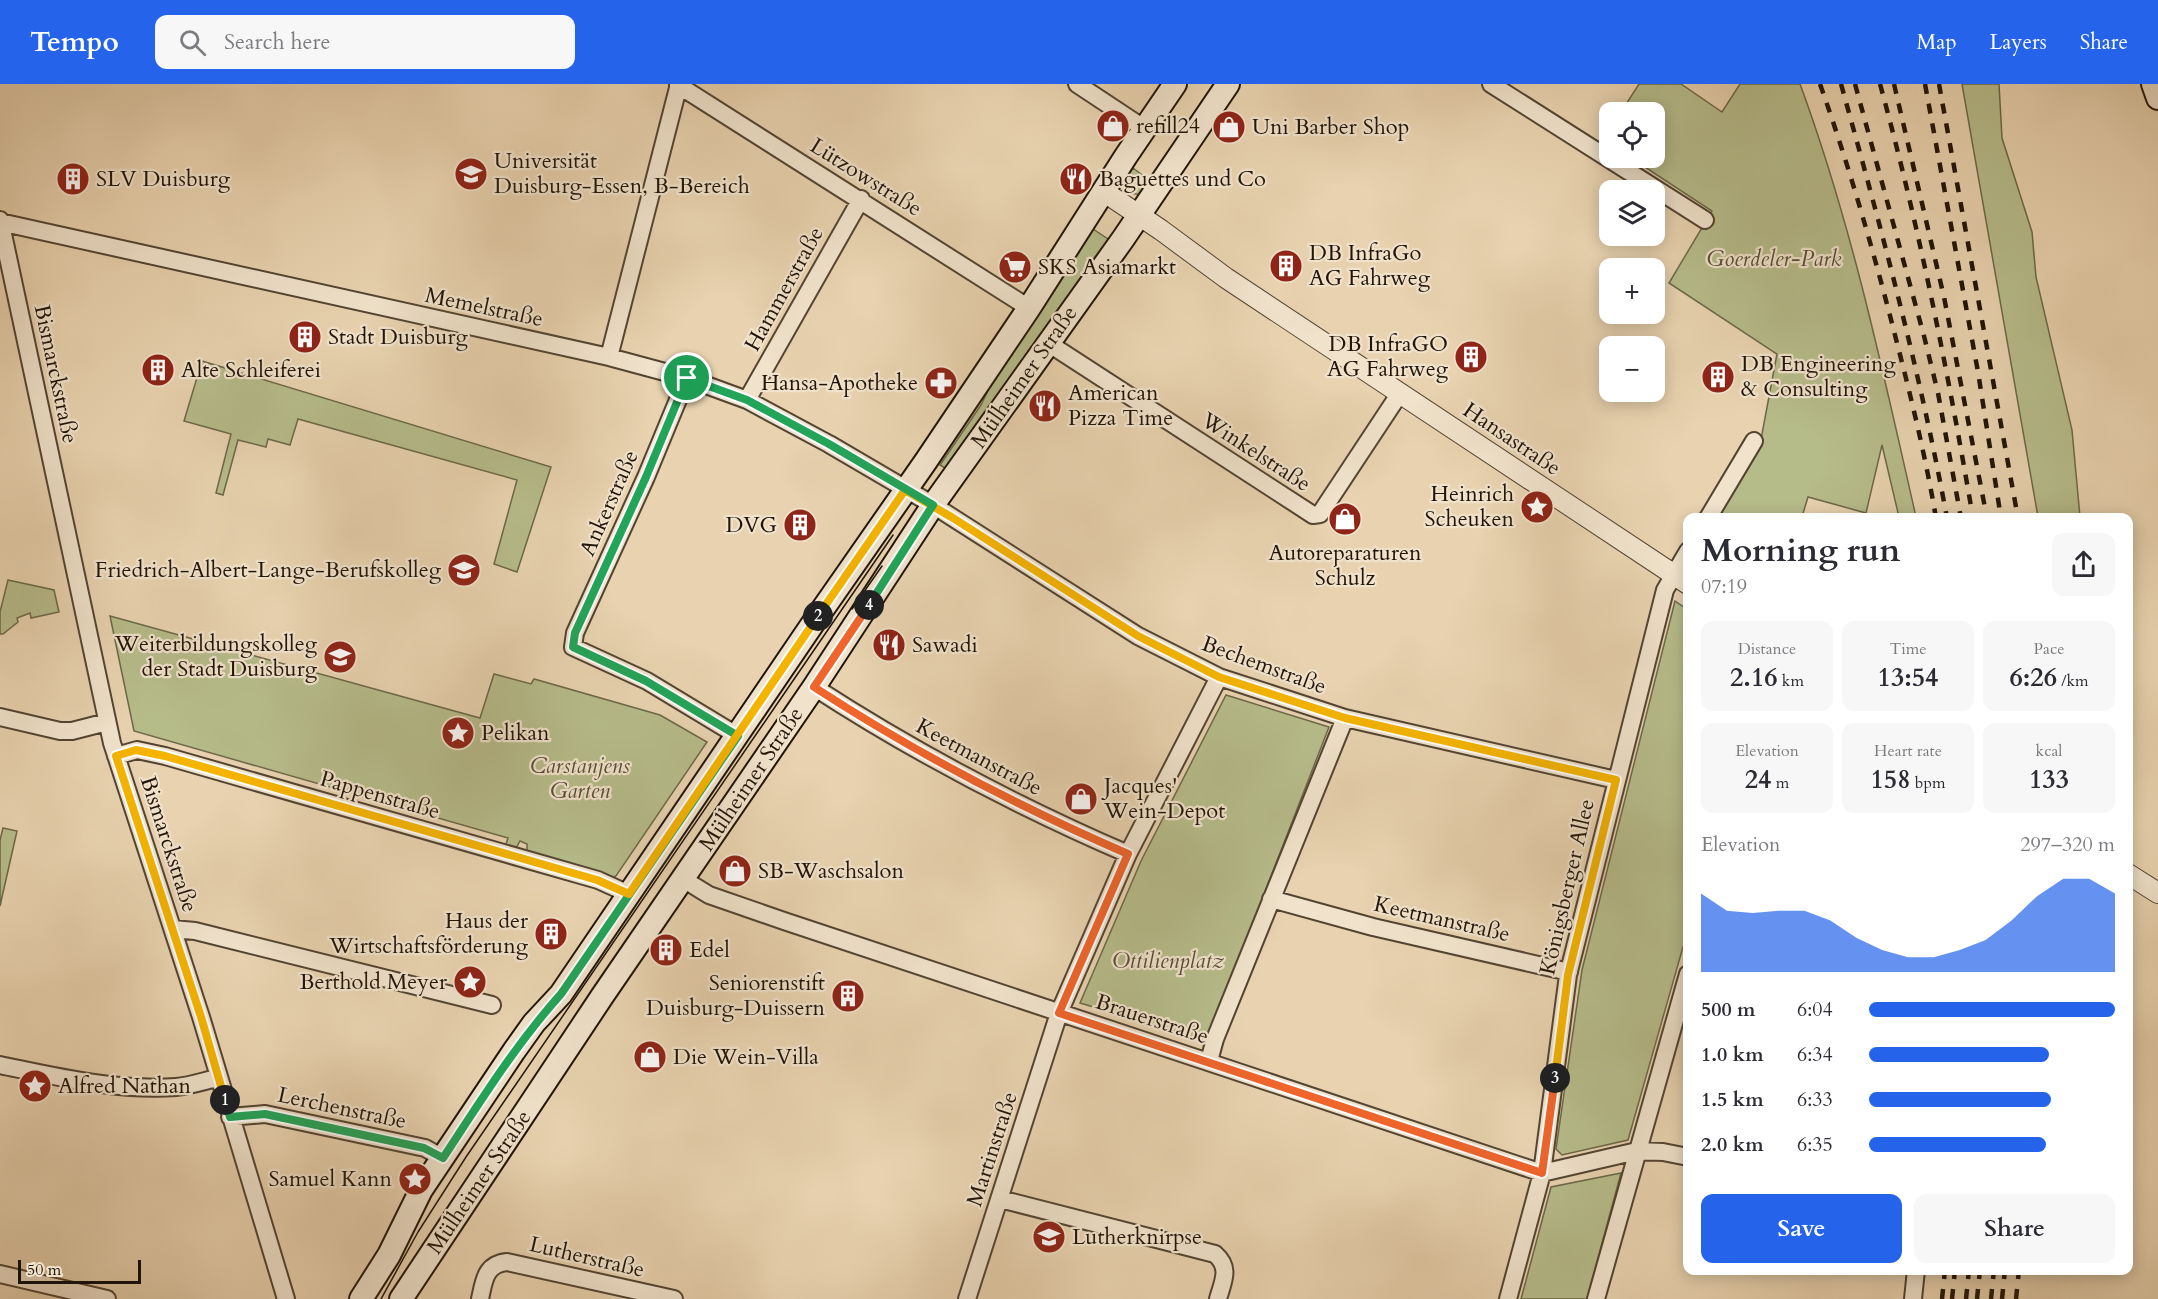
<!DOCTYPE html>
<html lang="en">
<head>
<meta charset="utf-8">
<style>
  body { margin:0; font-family:Cardo,serif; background:#f7f7f7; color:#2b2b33; height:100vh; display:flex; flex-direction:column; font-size:22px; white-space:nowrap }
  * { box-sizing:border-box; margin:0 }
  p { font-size:20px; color:#7c7c81 }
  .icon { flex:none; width:33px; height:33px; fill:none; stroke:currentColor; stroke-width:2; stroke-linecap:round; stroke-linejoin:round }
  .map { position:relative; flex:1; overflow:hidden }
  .sheet { position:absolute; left:1683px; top:429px; width:450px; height:762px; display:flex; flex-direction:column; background:#fff; border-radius:12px; box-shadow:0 3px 15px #0003 }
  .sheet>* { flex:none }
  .fabs { position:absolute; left:1599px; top:18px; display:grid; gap:12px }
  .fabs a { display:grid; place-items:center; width:66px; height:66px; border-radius:12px; background:#fff; box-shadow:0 3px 15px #0003; font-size:30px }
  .scale { position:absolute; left:18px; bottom:15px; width:123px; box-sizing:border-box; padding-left:6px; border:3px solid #211408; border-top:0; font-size:16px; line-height:21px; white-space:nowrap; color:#211408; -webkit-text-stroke:4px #f0e2cb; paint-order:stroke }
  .pin { position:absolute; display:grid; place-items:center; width:51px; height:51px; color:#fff; margin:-26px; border:3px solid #fff; border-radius:50%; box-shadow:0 2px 6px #0007 }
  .km { position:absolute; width:30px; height:30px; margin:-15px; border-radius:50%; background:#222; color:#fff; font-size:16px; line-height:30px; text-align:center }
  .round { display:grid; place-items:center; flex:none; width:63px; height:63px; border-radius:12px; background:#f7f7f7 }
  .summary { display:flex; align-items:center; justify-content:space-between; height:102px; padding:0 18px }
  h1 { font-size:33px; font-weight:600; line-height:45px }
  .metrics { display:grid; grid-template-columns:repeat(3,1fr); gap:9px; height:102px; padding:6px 18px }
  .metrics div { display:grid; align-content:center; border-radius:12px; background:#f7f7f7; text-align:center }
  .metrics b { font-size:26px; font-weight:600 }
  .metrics small { font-size:16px; font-weight:400 }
  .metrics p { font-size:16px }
  .chart { height:168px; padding:12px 18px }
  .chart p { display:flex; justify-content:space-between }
  .chart svg { width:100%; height:108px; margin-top:6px; fill:#2563eb; opacity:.7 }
  .action { display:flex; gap:12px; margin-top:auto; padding:12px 18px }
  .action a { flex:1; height:69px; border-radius:12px; background:#2563eb; color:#fff; font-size:24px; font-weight:600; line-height:69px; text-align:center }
  .action a+a { background:#f7f7f7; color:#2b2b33 }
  ul { padding:0 18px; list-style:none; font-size:20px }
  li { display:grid; grid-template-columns:96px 72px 1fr; align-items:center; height:45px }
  li i { height:15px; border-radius:8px; background:#2563eb }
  header { display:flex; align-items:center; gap:36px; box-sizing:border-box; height:84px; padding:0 30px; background:#2563eb; color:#fff }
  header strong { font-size:28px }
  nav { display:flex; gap:33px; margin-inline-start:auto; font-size:21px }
  .search { width:420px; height:54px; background:#f7f7f7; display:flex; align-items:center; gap:15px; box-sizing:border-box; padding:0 21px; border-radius:12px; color:#7c7c81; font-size:22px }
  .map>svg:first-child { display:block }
  .green { fill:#b6bb8a; stroke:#6c6849; stroke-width:1.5 }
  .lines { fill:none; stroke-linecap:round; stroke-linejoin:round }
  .minor-casing { stroke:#534432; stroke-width:20 }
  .tertiary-casing { stroke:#534432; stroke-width:22 }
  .secondary-casing { stroke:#211408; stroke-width:26 }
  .minor { stroke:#f0e2cb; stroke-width:16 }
  .tertiary { stroke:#f0e2cb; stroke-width:20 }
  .secondary { stroke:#f0e2cb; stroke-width:22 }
  .tram { stroke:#211408; stroke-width:1.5 }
  .rail { stroke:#211408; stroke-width:4.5; stroke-dasharray:10 10; stroke-linecap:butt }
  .split-1-casing { stroke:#fff; stroke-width:12 }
  .split-2-casing { stroke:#fff; stroke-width:12 }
  .split-3-casing { stroke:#fff; stroke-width:12 }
  .split-4-casing { stroke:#fff; stroke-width:12 }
  .split-5-casing { stroke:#fff; stroke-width:12 }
  .split-1 { stroke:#22a559; stroke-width:8 }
  .split-2 { stroke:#f5b400; stroke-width:8 }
  .split-3 { stroke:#f5b400; stroke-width:8 }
  .split-4 { stroke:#f0652b; stroke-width:8 }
  .split-5 { stroke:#22a559; stroke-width:8 }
  .labels { text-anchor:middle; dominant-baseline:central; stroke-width:4.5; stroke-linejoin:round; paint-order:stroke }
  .poi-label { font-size:22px; fill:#211408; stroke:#f0e2cb; text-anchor:start }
  .street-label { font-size:22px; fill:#211408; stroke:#f0e2cb }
  .park-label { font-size:22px; font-style:italic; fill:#554e36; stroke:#f0e2cb }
</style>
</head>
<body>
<header>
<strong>Tempo</strong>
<div class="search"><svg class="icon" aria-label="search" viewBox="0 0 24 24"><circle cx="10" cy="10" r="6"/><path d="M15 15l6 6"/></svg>Search here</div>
<nav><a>Map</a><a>Layers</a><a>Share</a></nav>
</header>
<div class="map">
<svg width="2158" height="1215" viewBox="0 0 2158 1215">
  <rect width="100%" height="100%" fill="#e8d2af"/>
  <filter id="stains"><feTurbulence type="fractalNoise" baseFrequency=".00333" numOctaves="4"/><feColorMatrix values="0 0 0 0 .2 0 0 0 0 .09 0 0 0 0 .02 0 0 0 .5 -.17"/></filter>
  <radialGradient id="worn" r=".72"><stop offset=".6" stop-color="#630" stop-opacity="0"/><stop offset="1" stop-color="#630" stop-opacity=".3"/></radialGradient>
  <path class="green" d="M 1639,0 L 1681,0 L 1722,28 L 1740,0 L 1800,0 C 1852,141 1883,288 1916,433 L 1899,433 L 1882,361 L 1866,429 L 1808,413 L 1802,433 L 1719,433 L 1759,366 L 1777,270 L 1669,199 L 1712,127 L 1631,74 L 1654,74 L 1654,28 L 1621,28 Z
    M 1962,0 L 1999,0 L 2002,54 L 2032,148 L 2036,193 L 2072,346 L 2080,433 L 2038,433 Z
    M 1133,84 L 1153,99 L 1141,111 L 1130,109 C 1122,100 1127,92 1133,84 Z
    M 1090,143 L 1111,157 L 948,386 L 940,381 L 981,321 L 995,292 Z
    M 202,277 L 551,383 L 517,488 L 494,480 L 517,396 L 298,335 L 290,361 L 268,355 L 266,363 L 238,356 L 223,411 L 216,409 L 231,350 L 184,337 Z
    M 8,496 L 54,506 L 59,528 L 31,534 L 30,529 L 17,534 L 18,538 L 3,550 L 0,550 L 0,528 Z
    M 1675,517 L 1688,526 L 1687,849 L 1628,1056 L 1562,1071 L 1556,1065 L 1582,886 Z
    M 110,532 L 480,634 L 494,590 L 531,600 L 534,595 L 660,631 L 707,658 L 616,792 L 609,795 L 527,768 L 527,760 L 520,757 L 515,766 L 504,766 L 508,754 L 134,647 Z
    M 1226,611 L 1329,643 L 1207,957 L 1080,919 L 1141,777 Z
    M 3,744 L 17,747 L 0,822 L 0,756 Z
    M 1621,1089 L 1587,1215 L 1521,1215 L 1551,1103 Z"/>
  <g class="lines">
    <g class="minor-casing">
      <path id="minor" d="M 1077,0 L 1145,45
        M 1491,0 L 1705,136
        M 678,1 L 1029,224
        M 0,136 L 112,659 L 201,933 L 286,1215
        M 0,138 L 609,273 L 687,294 L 747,316 L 829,360 L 933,421 L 1138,552 L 1219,593 L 1345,634 L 1616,696
        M 1048,259 L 1313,431 L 1320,430 L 1400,309
        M 609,273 L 679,0
        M 687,294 L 646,393 L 575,549 L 573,563 L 647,597 L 738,652
        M 747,316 L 861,115
        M 1708,434 L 1754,357
        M 814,603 C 914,668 1019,723 1128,770
        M 0,633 L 60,647 L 72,647 L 107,638
        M 116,672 L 137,666 L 165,672 L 598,796 L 629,810
        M 683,795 L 709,811 L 784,837 L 1542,1089 L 1637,1067 L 1663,1068 L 1688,1073
        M 1271,815 L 1373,843 L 1569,888
        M 173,845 L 195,847 L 492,921
        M 1209,977 L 1215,955 L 1345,634
        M 0,981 C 58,993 116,1007 176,1003 C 189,1002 204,997 217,994
        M 230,1033 L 265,1030 L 425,1064 L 443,1074
        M 1000,1115 L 1215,1170 C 1231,1184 1223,1197 1218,1215
        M 0,1190 L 107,1215
        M 480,1215 C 484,1197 485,1180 507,1178 L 674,1215
        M 967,1215 L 1059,929 L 1128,770 L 1219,593
        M 1508,1215 L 1542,1089 L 1568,891 L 1665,506 L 1688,467
        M 1596,1215 L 1688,890
        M 1913,1215 L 1916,1186"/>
    </g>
    <g class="tertiary-casing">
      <path id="tertiary" d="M 1103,107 L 1161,146 L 1226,194 L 1688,500
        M 2128,790 L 2158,809"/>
    </g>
    <g class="secondary-casing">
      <path id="secondary" d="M 2153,0 L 2158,14
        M 361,1215 L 389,1171 L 421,1106 L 514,967 L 534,939 L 561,910 L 820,529 L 926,377 L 1029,224 L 1126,72 L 1175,0
        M 401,1215 L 603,911 L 814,603 L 933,421 L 1123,155 L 1228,0"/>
    </g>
    <use href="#minor" class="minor"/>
    <use href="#tertiary" class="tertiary"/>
    <use href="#secondary" class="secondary"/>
    <path class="tram" d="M 852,525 L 882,482
      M 381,1215 L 418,1148 L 466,1073 L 893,451"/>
    <path class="rail" d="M 1820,0 C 1850,85 1875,172 1897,259 C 1912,317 1926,375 1936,434
      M 1841,0 C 1881,144 1920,287 1947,434
      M 1855,0 L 1924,252 L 1938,309 L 1961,434
      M 1880,0 C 1919,142 1948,288 1973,434
      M 1894,0 L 1944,213 L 1987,434
      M 1925,0 L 1978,288 L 2001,434
      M 1939,0 L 2018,434
      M 1942,1215 L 1945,1186
      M 1952,1215 L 1955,1186
      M 1966,1215 L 1969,1186
      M 1977,1215 L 1980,1186
      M 1991,1215 L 1994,1186
      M 2002,1215 L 2005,1186
      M 2016,1215 L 2019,1186"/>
  </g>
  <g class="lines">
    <g class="split-1-casing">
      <path id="split-1" d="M 225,1016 L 230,1033 L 265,1030 L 424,1064 L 443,1074 C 480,1018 516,960 561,910 L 738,652 L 646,597 L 573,563 L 575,549 L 646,393 L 687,294"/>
    </g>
    <g class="split-2-casing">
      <path id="split-2" d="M 225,1016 L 201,933 L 116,672 L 136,666 L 165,672 L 597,796 L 629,810 L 818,532"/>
    </g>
    <g class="split-3-casing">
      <path id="split-3" d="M 818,532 L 905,406 L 953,434 L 1138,552 L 1219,593 L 1345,634 L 1616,696 L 1568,891 L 1555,994"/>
    </g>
    <g class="split-4-casing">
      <path id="split-4" d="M 869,521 L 814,603 C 914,668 1019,723 1128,770 L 1059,929 L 1542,1089 L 1555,994"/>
    </g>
    <g class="split-5-casing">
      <path id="split-5" d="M 687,294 L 747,316 L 829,360 L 933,421 L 869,521"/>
    </g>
    <use href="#split-1" class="split-1"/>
    <use href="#split-2" class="split-2"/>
    <use href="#split-3" class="split-3"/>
    <use href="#split-4" class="split-4"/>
    <use href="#split-5" class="split-5"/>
  </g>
  <defs>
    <g id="shop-disc" transform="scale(1.725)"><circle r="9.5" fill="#8f2418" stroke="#f0e2cb"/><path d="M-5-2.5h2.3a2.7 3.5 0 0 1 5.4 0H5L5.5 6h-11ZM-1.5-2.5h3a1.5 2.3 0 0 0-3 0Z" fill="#fff"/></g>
    <g id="university-disc" transform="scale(1.725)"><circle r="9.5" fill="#8f2418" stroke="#f0e2cb"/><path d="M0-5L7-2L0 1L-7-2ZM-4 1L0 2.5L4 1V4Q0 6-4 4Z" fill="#fff"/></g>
    <g id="building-disc" transform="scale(1.725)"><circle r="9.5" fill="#8f2418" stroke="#f0e2cb"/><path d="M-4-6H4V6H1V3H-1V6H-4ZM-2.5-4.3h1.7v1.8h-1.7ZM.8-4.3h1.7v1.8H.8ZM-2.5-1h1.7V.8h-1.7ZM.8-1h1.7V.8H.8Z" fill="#fff"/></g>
    <g id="restaurant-disc" transform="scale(1.725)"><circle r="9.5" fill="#8f2418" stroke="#f0e2cb"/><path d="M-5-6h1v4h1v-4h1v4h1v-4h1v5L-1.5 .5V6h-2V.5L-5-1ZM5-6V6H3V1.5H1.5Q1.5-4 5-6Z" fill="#fff"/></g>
    <g id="supermarket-disc" transform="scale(1.725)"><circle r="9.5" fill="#8f2418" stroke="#f0e2cb"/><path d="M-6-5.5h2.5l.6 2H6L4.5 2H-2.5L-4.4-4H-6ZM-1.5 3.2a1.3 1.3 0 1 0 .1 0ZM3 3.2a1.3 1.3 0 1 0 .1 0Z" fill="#fff"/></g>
    <g id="pharmacy-disc" transform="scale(1.725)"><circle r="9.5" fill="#8f2418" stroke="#f0e2cb"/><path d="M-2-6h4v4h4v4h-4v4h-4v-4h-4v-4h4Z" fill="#fff"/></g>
    <g id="sight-disc" transform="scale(1.725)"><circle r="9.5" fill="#8f2418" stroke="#f0e2cb"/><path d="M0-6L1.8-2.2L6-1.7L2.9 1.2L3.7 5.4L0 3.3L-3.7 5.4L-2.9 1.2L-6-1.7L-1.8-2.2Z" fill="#fff"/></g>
    <g id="school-disc" transform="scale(1.725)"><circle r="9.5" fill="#8f2418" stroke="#f0e2cb"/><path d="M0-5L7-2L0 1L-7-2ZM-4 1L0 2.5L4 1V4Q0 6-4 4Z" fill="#fff"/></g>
  </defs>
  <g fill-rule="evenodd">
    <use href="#shop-disc" x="1113" y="42"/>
    <use href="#shop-disc" x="1229" y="43"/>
    <use href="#university-disc" x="471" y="90"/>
    <use href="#building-disc" x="73" y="95"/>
    <use href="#restaurant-disc" x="1076" y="95"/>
    <use href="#building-disc" x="1286" y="182"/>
    <use href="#supermarket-disc" x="1015" y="183"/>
    <use href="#building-disc" x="305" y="253"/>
    <use href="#building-disc" x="1471" y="273"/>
    <use href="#building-disc" x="158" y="286"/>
    <use href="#building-disc" x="1718" y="293"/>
    <use href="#pharmacy-disc" x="941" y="299"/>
    <use href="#restaurant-disc" x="1045" y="322"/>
    <use href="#sight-disc" x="1537" y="423"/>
    <use href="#shop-disc" x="1345" y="435"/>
    <use href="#building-disc" x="800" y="441"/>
    <use href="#school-disc" x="464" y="486"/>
    <use href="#restaurant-disc" x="889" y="561"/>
    <use href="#school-disc" x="340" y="573"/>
    <use href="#sight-disc" x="458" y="649"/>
    <use href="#shop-disc" x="1081" y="715"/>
    <use href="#shop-disc" x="735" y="787"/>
    <use href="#building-disc" x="551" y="850"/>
    <use href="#building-disc" x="666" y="866"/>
    <use href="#sight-disc" x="470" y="898"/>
    <use href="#building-disc" x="848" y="912"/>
    <use href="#shop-disc" x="650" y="973"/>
    <use href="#sight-disc" x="35" y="1002"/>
    <use href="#sight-disc" x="415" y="1095"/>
    <use href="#school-disc" x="1049" y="1153"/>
  </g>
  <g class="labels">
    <g class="poi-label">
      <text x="1136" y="42">refill24</text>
      <text x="1252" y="43">Uni Barber Shop</text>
      <text x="494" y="77">Universität<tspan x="494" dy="25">Duisburg-Essen, B-Bereich</tspan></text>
      <text x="96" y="95">SLV Duisburg</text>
      <text x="1099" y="95">Baguettes und Co</text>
      <text x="1309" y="169">DB InfraGo<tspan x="1309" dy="25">AG Fahrweg</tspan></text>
      <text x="1038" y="183">SKS Asiamarkt</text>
      <text x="328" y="253">Stadt Duisburg</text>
      <text x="1448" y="260" text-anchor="end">DB InfraGO<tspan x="1448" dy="25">AG Fahrweg</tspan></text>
      <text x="1741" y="280">DB Engineering<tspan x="1741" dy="25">&amp; Consulting</tspan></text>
      <text x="181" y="286">Alte Schleiferei</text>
      <text x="918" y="299" text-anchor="end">Hansa-Apotheke</text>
      <text x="1068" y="309">American<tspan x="1068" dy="25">Pizza Time</tspan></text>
      <text x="1514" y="410" text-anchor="end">Heinrich<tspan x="1514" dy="25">Scheuken</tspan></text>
      <text x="777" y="441" text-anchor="end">DVG</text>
      <text x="1345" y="469" text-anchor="middle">Autoreparaturen<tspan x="1345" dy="25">Schulz</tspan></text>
      <text x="441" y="486" text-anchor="end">Friedrich-Albert-Lange-Berufskolleg</text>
      <text x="317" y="560" text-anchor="end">Weiterbildungskolleg<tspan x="317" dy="25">der Stadt Duisburg</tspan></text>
      <text x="912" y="561">Sawadi</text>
      <text x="481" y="649">Pelikan</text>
      <text x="1104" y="702">Jacques'<tspan x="1104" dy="25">Wein-Depot</tspan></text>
      <text x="758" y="787">SB-Waschsalon</text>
      <text x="528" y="837" text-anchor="end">Haus der<tspan x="528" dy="25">Wirtschaftsförderung</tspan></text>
      <text x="689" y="866">Edel</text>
      <text x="447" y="898" text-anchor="end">Berthold Meyer</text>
      <text x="825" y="899" text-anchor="end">Seniorenstift<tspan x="825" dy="25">Duisburg-Duissern</tspan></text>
      <text x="673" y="973">Die Wein-Villa</text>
      <text x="58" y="1002">Alfred Nathan</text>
      <text x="392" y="1095" text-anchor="end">Samuel Kann</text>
      <text x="1072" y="1153">Lutherknirpse</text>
    </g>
    <g class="street-label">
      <text transform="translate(866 93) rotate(32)">Lützowstraße</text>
      <text transform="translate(784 205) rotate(-61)">Hammerstraße</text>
      <text transform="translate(484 223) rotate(12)">Memelstraße</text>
      <text transform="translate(56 290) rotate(78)">Bismarckstraße</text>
      <text transform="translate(1024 293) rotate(-55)">Mülheimer Straße</text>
      <text transform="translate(1512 355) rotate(34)">Hansastraße</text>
      <text transform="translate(1256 368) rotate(33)">Winkelstraße</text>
      <text transform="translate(609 419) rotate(-66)">Ankerstraße</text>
      <text transform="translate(1264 581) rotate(20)">Bechemstraße</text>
      <text transform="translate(979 673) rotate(28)">Keetmanstraße</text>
      <text transform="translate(751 695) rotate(-56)">Mülheimer Straße</text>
      <text transform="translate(380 711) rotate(16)">Pappenstraße</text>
      <text transform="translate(169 760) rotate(72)">Bismarckstraße</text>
      <text transform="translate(1567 803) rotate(-77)">Königsberger Allee</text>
      <text transform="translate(1442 835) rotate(13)">Keetmanstraße</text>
      <text transform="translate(1152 935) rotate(18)">Brauerstraße</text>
      <text transform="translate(342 1024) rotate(12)">Lerchenstraße</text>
      <text transform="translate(992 1065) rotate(-72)">Martinstraße</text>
      <text transform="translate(479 1098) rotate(-56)">Mülheimer Straße</text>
      <text transform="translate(587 1173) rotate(13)">Lutherstraße</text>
    </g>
    <g class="park-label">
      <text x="1774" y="175">Goerdeler-Park</text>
      <text x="580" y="682">Carstanjens<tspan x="580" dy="25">Garten</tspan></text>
      <text x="1168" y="877">Ottilienplatz</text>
    </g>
  </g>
  <rect width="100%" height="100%" filter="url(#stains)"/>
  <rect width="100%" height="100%" fill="url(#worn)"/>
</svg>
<div class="fabs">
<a><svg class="icon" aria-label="locate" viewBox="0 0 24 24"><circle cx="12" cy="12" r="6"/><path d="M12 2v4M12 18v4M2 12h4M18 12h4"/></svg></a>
<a><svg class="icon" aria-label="layers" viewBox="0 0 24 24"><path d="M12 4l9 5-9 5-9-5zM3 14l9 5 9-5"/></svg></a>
<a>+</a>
<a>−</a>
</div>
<div class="scale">50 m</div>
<div class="pin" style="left:687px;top:294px;background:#1e9e55"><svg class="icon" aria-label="arrive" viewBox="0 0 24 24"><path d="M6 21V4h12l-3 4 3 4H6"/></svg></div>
<b class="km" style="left:225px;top:1016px">1</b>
<b class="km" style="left:818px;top:532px">2</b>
<b class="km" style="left:1555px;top:994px">3</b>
<b class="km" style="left:869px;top:521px">4</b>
<section class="sheet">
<div class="summary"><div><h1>Morning run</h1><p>07:19</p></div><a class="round"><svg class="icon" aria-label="share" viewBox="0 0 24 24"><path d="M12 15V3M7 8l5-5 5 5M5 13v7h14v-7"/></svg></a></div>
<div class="metrics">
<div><p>Distance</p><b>2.16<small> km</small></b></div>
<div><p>Time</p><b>13:54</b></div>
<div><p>Pace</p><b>6:26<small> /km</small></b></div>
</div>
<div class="metrics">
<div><p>Elevation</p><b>24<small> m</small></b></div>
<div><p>Heart rate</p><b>158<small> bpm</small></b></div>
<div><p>kcal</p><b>133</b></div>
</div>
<div class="chart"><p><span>Elevation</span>297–320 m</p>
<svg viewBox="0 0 160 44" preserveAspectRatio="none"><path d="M0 44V12L10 19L20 20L30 19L40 19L50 23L60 30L70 35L80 38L90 38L100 35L110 31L120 23L130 13L140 6L150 6L160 12V44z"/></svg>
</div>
<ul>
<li><b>500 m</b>6:04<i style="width:100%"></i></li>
<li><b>1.0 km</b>6:34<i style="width:73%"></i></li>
<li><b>1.5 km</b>6:33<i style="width:74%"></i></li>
<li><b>2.0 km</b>6:35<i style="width:72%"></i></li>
</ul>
<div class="action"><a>Save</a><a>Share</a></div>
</section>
</div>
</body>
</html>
